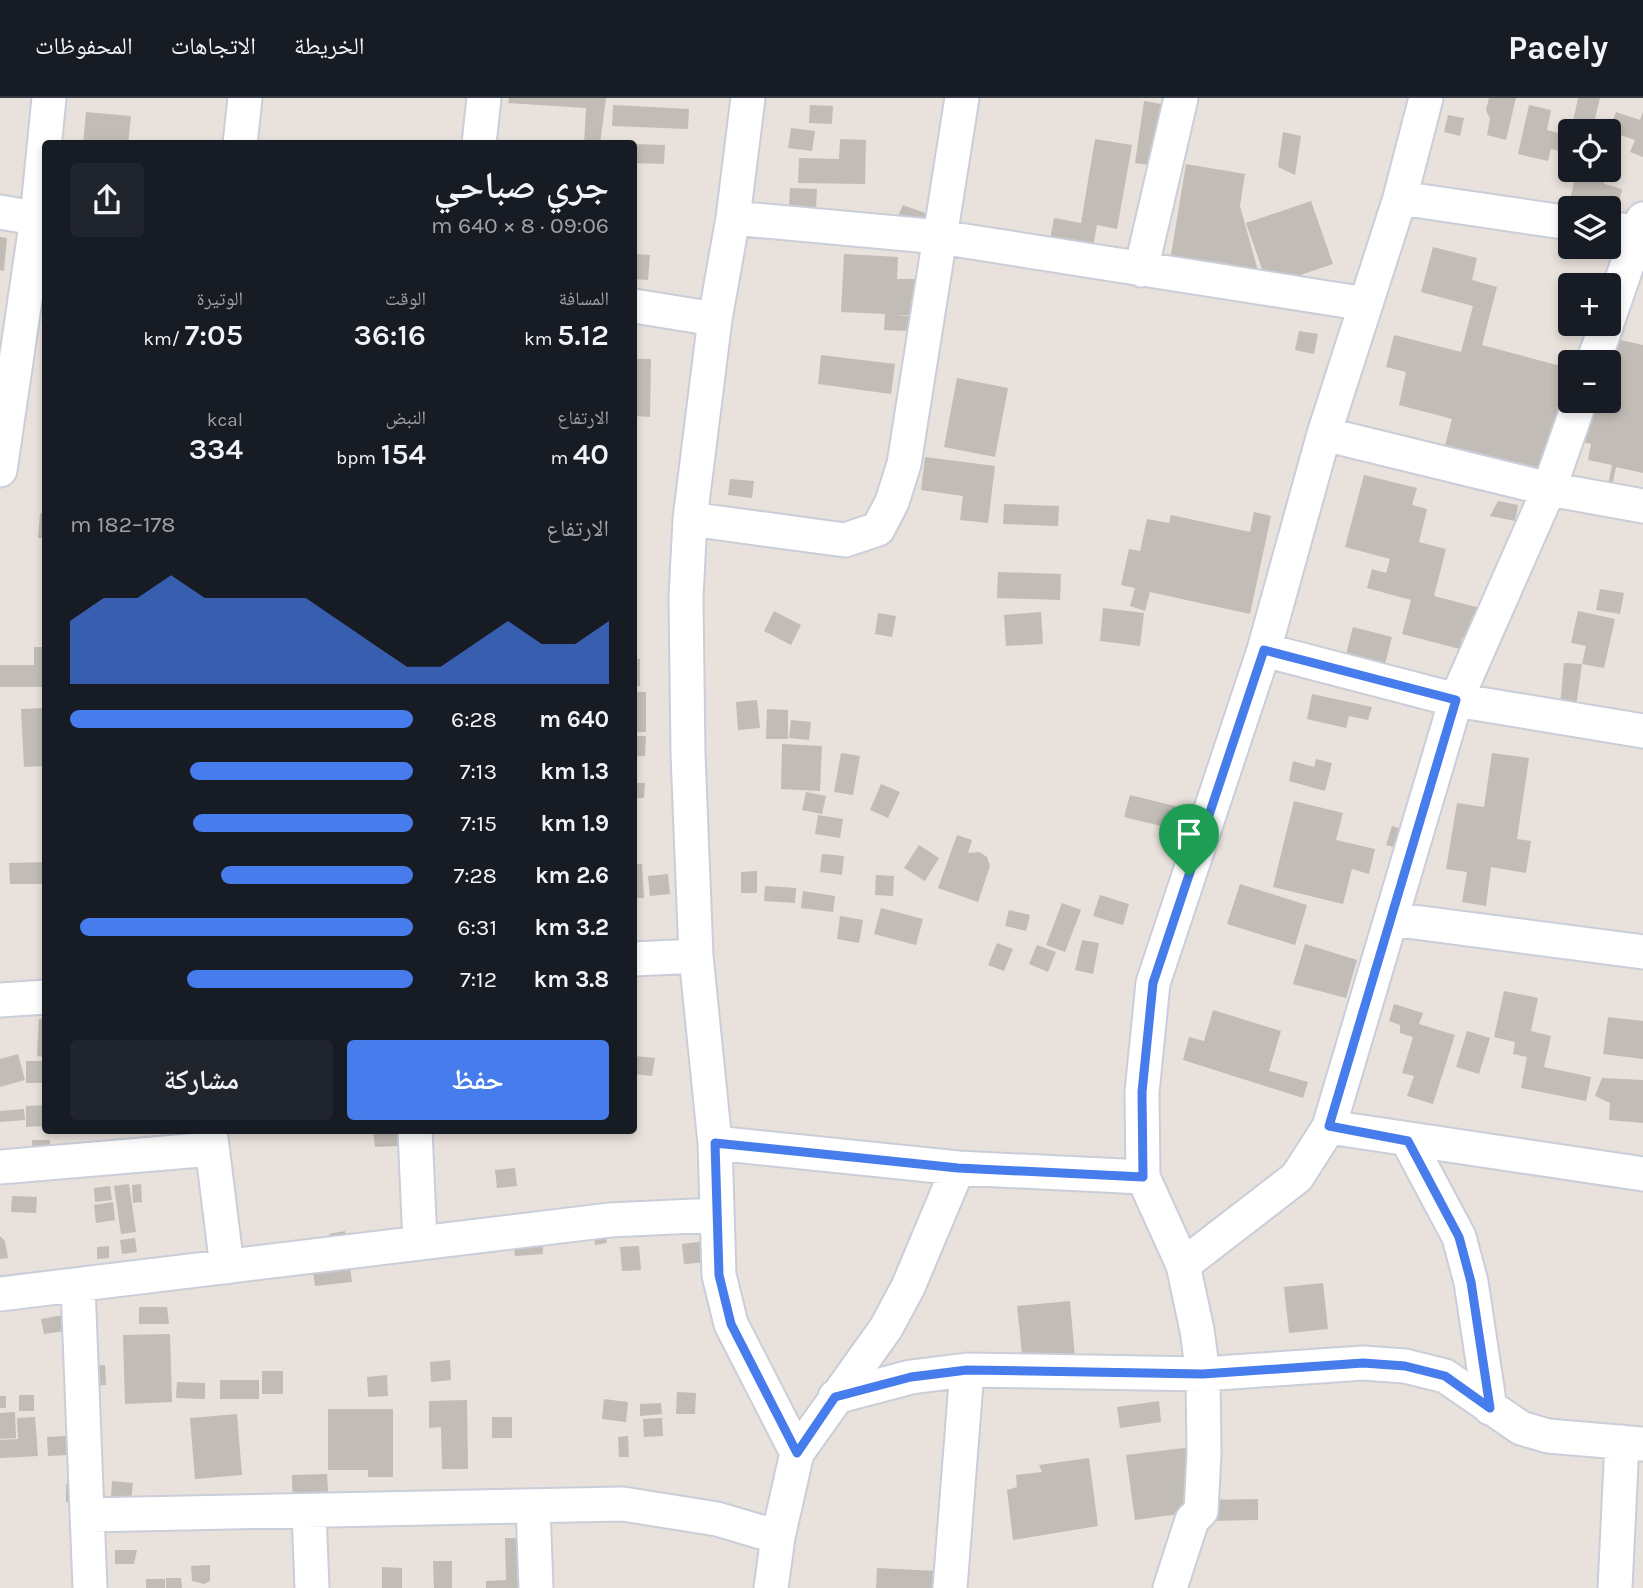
<!DOCTYPE html>
<html lang="ar">
<head>
<meta charset="utf-8">
<style>
  body { margin:0; font-family:Karla,"Noto Naskh Arabic",sans-serif; background:#20242c; color:#f1f3f6; direction:rtl; height:100vh; display:flex; flex-direction:column; font-size:26px; white-space:nowrap }
  * { box-sizing:border-box; margin:0 }
  p { font-size:23px; color:#9ea1a6 }
  .icon { flex:none; width:38px; height:38px; fill:none; stroke:currentColor; stroke-width:2; stroke-linecap:round; stroke-linejoin:round }
  .map { position:relative; flex:1; overflow:hidden; direction:ltr }
  .sheet { position:absolute; left:42px; top:42px; width:595px; height:994px; display:flex; flex-direction:column; background:#171b24; border-radius:7px; box-shadow:0 4px 10px #0003; direction:rtl }
  .sheet>* { flex:none }
  .fabs { position:absolute; left:1558px; top:21px; display:grid; gap:14px }
  .fabs a { display:grid; place-items:center; width:63px; height:63px; border-radius:7px; background:#171b24; box-shadow:0 4px 10px #0003; font-size:35px }
  .pin { position:absolute; display:grid; place-items:center; width:60px; height:60px; color:#fff; margin:-72px -30px; border-radius:50% 50% 50% 0; rotate:-45deg; box-shadow:0 0 7px #0007 }
  .pin .icon { rotate:45deg }
  .round { display:grid; place-items:center; flex:none; width:74px; height:74px; border-radius:7px; background:#20242c }
  .overview { display:flex; align-items:center; justify-content:space-between; height:119px; padding:0 28px }
  h1 { font-size:38px; font-weight:600; line-height:52px }
  .stats { display:grid; grid-template-columns:repeat(3,1fr); gap:10px; height:119px; padding:7px 28px }
  .stats div { display:grid; align-content:center }
  .stats b { font-size:30px; font-weight:600 }
  .stats small { font-size:19px; font-weight:400 }
  .stats p { font-size:19px }
  .chart { height:196px; padding:14px 28px }
  .chart p { display:flex; justify-content:space-between }
  .chart svg { width:100%; height:126px; margin-top:7px; fill:#467ceb; opacity:.7 }
  .cta { display:flex; gap:14px; margin-top:auto; padding:14px 28px }
  .cta a { flex:1; height:80px; border-radius:7px; background:#467ceb; color:#fff; font-size:28px; font-weight:600; line-height:80px; text-align:center }
  .cta a+a { background:#20242c; color:#f1f3f6 }
  ul { padding:0 28px; list-style:none; font-size:23px }
  li { display:grid; grid-template-columns:112px 84px 1fr; align-items:center; height:52px }
  li i { height:18px; border-radius:9px; background:#467ceb }
  header { display:flex; align-items:center; gap:42px; box-sizing:border-box; height:98px; padding:0 35px; background:#171b24; border-bottom:2px solid #363941 }
  header strong { font-size:33px }
  nav { display:flex; gap:38px; margin-inline-start:auto; font-size:24px }
  .map>svg:first-child { display:block }
  .building { fill:#c2bcb6 }
  .lines { fill:none; stroke-linecap:round; stroke-linejoin:round }
  .minor-casing { stroke:#c9ced9; stroke-width:37 }
  .minor { stroke:#fff; stroke-width:33 }
  .route-casing { stroke:#fff; stroke-width:14 }
  .route { stroke:#467ceb; stroke-width:9 }
</style>
</head>
<body>
<header>
<strong>Pacely</strong>
<nav><a>الخريطة</a><a>الاتجاهات</a><a>المحفوظات</a></nav>
</header>
<div class="map">
<svg width="1643" height="1490" viewBox="0 0 1643 1490">
  <rect width="100%" height="100%" fill="#e9e1db"/>
  <path class="building" d="M 509,0 L 606,0 L 600,46 L 584,46 L 586,10 L 508,5 Z
    M 1489,0 L 1516,0 L 1506,42 L 1487,37 L 1490,21 L 1486,12 Z
    M 1578,0 L 1600,0 L 1592,33 L 1571,33 Z
    M 1144,3 L 1167,7 L 1157,68 L 1135,65 Z
    M 613,7 L 689,11 L 688,31 L 612,28 Z
    M 810,7 L 833,8 L 832,26 L 809,25 Z
    M 1529,7 L 1551,12 L 1547,32 L 1570,38 L 1570,55 L 1551,51 L 1548,63 L 1518,56 Z
    M 86,14 L 131,18 L 128,46 L 83,46 Z
    M 1616,14 L 1640,22 L 1643,14 L 1643,59 L 1630,54 L 1635,42 L 1609,33 Z
    M 1448,17 L 1464,20 L 1460,38 L 1444,34 Z
    M 791,30 L 815,33 L 812,53 L 788,50 Z
    M 1283,34 L 1301,38 L 1295,77 L 1278,69 Z
    M 840,41 L 866,42 L 865,86 L 798,85 L 799,60 L 839,61 Z
    M 1095,41 L 1132,47 L 1117,131 L 1097,127 L 1091,160 L 1048,153 L 1054,120 L 1081,125 Z
    M 634,46 L 665,47 L 664,66 L 634,65 Z
    M 1186,66 L 1245,76 L 1240,108 L 1261,184 L 1169,169 Z
    M 1577,72 L 1607,72 L 1604,86 L 1622,91 L 1618,111 L 1585,104 L 1583,110 L 1568,110 Z
    M 790,90 L 817,91 L 816,110 L 789,109 Z
    M 1311,103 L 1333,166 L 1268,188 L 1246,125 Z
    M 903,107 L 928,116 L 923,128 L 898,118 Z
    M 0,139 L 7,140 L 4,173 L 0,172 Z
    M 1433,149 L 1477,160 L 1472,182 L 1497,189 L 1482,247 L 1568,270 L 1541,376 L 1444,351 L 1452,321 L 1399,307 L 1406,274 L 1386,269 L 1394,237 L 1461,254 L 1473,208 L 1421,194 Z
    M 634,156 L 650,157 L 648,182 L 634,181 Z
    M 844,156 L 898,159 L 897,181 L 916,181 L 914,217 L 894,217 L 912,218 L 911,233 L 884,232 L 885,216 L 841,214 Z
    M 1299,233 L 1318,236 L 1314,256 L 1295,252 Z
    M 1616,241 L 1643,247 L 1643,375 L 1616,369 L 1612,389 L 1608,388 L 1612,367 L 1588,362 L 1591,346 L 1566,341 L 1582,303 L 1608,303 L 1608,271 Z
    M 821,257 L 895,266 L 891,296 L 818,286 Z
    M 634,261 L 651,261 L 650,319 L 634,318 Z
    M 957,280 L 1008,290 L 995,359 L 944,349 Z
    M 925,359 L 995,368 L 988,425 L 960,422 L 963,398 L 921,392 Z
    M 1364,377 L 1417,390 L 1412,407 L 1427,411 L 1419,444 L 1446,451 L 1434,498 L 1480,510 L 1472,542 L 1462,540 L 1460,551 L 1402,536 L 1411,502 L 1367,490 L 1372,471 L 1386,475 L 1390,461 L 1345,449 Z
    M 730,381 L 754,383 L 752,400 L 728,397 Z
    M 1498,403 L 1518,407 L 1515,423 L 1490,418 Z
    M 1004,406 L 1059,408 L 1058,428 L 1003,426 Z
    M 1254,414 L 1271,418 L 1250,516 L 1150,494 L 1145,513 L 1130,508 L 1135,490 L 1121,487 L 1129,451 L 1140,453 L 1147,421 L 1169,425 L 1171,417 L 1250,434 Z
    M 40,415 L 46,416 L 46,440 L 38,440 Z
    M 998,474 L 1061,476 L 1060,502 L 997,500 Z
    M 1600,491 L 1624,495 L 1620,516 L 1596,512 Z
    M 1103,510 L 1144,515 L 1140,548 L 1100,543 Z
    M 774,513 L 801,527 L 791,547 L 764,533 Z
    M 1578,513 L 1615,521 L 1604,570 L 1582,566 L 1586,548 L 1571,545 Z
    M 1041,514 L 1043,546 L 1006,548 L 1004,517 Z
    M 878,515 L 896,518 L 892,539 L 875,536 Z
    M 1353,529 L 1392,539 L 1383,574 L 1344,564 Z
    M 34,549 L 46,549 L 46,589 L 0,589 L 0,567 L 34,567 Z
    M 634,561 L 640,561 L 640,588 L 634,588 Z
    M 1564,565 L 1582,566 L 1576,609 L 1560,608 Z
    M 634,594 L 646,594 L 646,634 L 634,634 Z
    M 1312,596 L 1372,609 L 1368,622 L 1349,618 L 1346,630 L 1307,621 Z
    M 757,602 L 760,630 L 738,632 L 736,604 Z
    M 46,610 L 46,668 L 24,669 L 21,611 Z
    M 767,611 L 788,612 L 788,641 L 766,641 Z
    M 791,622 L 811,624 L 809,642 L 789,640 Z
    M 634,638 L 646,638 L 645,658 L 634,658 Z
    M 782,646 L 822,648 L 820,693 L 781,691 Z
    M 841,655 L 860,658 L 853,697 L 834,694 Z
    M 1492,655 L 1529,660 L 1517,741 L 1531,743 L 1526,775 L 1491,769 L 1486,808 L 1462,804 L 1467,774 L 1446,771 L 1457,705 L 1484,709 Z
    M 1316,661 L 1332,665 L 1325,693 L 1289,683 L 1293,663 L 1314,669 Z
    M 634,685 L 645,685 L 644,700 L 634,700 Z
    M 881,686 L 900,694 L 888,720 L 870,712 Z
    M 806,694 L 826,698 L 822,716 L 802,712 Z
    M 1130,697 L 1195,713 L 1190,735 L 1124,719 Z
    M 1294,703 L 1343,715 L 1336,742 L 1375,751 L 1369,776 L 1352,771 L 1343,806 L 1273,789 Z
    M 818,717 L 843,721 L 840,740 L 815,736 Z
    M 1392,728 L 1407,733 L 1402,751 L 1386,747 Z
    M 957,737 L 972,742 L 968,755 L 979,754 L 987,759 L 990,768 L 978,804 L 938,790 Z
    M 919,747 L 939,760 L 925,783 L 904,770 Z
    M 822,756 L 844,758 L 842,777 L 820,774 Z
    M 46,764 L 46,786 L 10,786 L 9,765 Z
    M 634,766 L 642,766 L 644,800 L 634,800 Z
    M 757,773 L 757,795 L 741,795 L 741,774 Z
    M 668,776 L 670,796 L 650,798 L 648,778 Z
    M 876,777 L 894,778 L 893,798 L 875,797 Z
    M 1240,786 L 1307,807 L 1295,847 L 1227,826 Z
    M 765,788 L 796,790 L 795,805 L 764,803 Z
    M 803,793 L 835,798 L 833,814 L 801,810 Z
    M 1100,797 L 1129,806 L 1123,827 L 1093,818 Z
    M 1062,805 L 1081,812 L 1065,854 L 1046,847 Z
    M 881,810 L 923,821 L 916,847 L 874,836 Z
    M 1009,812 L 1030,817 L 1026,833 L 1005,828 Z
    M 840,818 L 863,822 L 859,845 L 837,841 Z
    M 1082,842 L 1099,845 L 1093,876 L 1075,872 Z
    M 997,845 L 1013,851 L 1004,873 L 988,867 Z
    M 1305,846 L 1357,862 L 1346,900 L 1293,886 Z
    M 1037,847 L 1056,854 L 1048,874 L 1029,866 Z
    M 1504,893 L 1538,900 L 1531,933 L 1551,938 L 1544,969 L 1591,979 L 1586,1003 L 1521,990 L 1527,959 L 1513,956 L 1515,944 L 1494,939 Z
    M 1394,906 L 1423,915 L 1419,926 L 1455,937 L 1433,1006 L 1407,998 L 1414,978 L 1402,975 L 1413,939 L 1400,935 L 1400,927 L 1389,923 Z
    M 1213,912 L 1281,933 L 1269,973 L 1308,984 L 1303,1000 L 1183,962 L 1189,939 L 1204,943 Z
    M 1608,919 L 1643,923 L 1643,961 L 1603,956 Z
    M 39,921 L 46,922 L 46,959 L 37,958 Z
    M 1467,933 L 1490,940 L 1479,976 L 1456,969 Z
    M 18,956 L 25,982 L 0,989 L 0,961 Z
    M 634,958 L 655,960 L 652,978 L 634,976 Z
    M 26,963 L 46,963 L 46,985 L 26,985 Z
    M 1602,980 L 1643,982 L 1643,1025 L 1609,1022 L 1610,1005 L 1595,998 Z
    M 46,1007 L 46,1028 L 26,1029 L 26,1008 Z
    M 24,1011 L 25,1022 L 0,1024 L 0,1013 Z
    M 373,1032 L 397,1032 L 398,1048 L 375,1049 Z
    M 32,1042 L 50,1042 L 51,1063 L 33,1064 Z
    M 515,1070 L 517,1088 L 497,1090 L 495,1072 Z
    M 129,1086 L 136,1134 L 121,1136 L 114,1088 Z
    M 141,1086 L 142,1104 L 133,1105 L 132,1087 Z
    M 110,1088 L 112,1102 L 95,1104 L 94,1090 Z
    M 12,1098 L 37,1099 L 36,1115 L 11,1114 Z
    M 113,1104 L 115,1122 L 96,1125 L 94,1107 Z
    M 603,1114 L 607,1145 L 595,1147 L 591,1115 Z
    M 345,1133 L 352,1184 L 315,1188 L 312,1167 L 332,1164 L 329,1136 Z
    M 542,1135 L 543,1156 L 515,1158 L 513,1137 Z
    M 0,1138 L 5,1143 L 8,1160 L 0,1161 Z
    M 135,1140 L 137,1154 L 122,1156 L 120,1142 Z
    M 706,1143 L 708,1164 L 684,1166 L 682,1146 Z
    M 109,1148 L 109,1160 L 97,1161 L 97,1149 Z
    M 639,1148 L 641,1172 L 622,1173 L 620,1149 Z
    M 1323,1185 L 1328,1231 L 1289,1235 L 1284,1189 Z
    M 1070,1203 L 1075,1260 L 1023,1265 L 1017,1208 Z
    M 139,1209 L 167,1209 L 169,1226 L 139,1226 Z
    M 69,1216 L 72,1232 L 44,1236 L 41,1221 Z
    M 170,1236 L 172,1304 L 125,1306 L 123,1237 Z
    M 450,1262 L 451,1282 L 431,1284 L 430,1264 Z
    M 105,1267 L 106,1287 L 86,1288 L 85,1268 Z
    M 262,1273 L 283,1273 L 283,1296 L 262,1296 Z
    M 387,1277 L 388,1298 L 368,1299 L 367,1279 Z
    M 220,1282 L 259,1282 L 259,1301 L 220,1301 Z
    M 177,1284 L 205,1285 L 205,1301 L 176,1300 Z
    M 677,1294 L 696,1295 L 695,1316 L 676,1316 Z
    M 19,1297 L 34,1297 L 34,1313 L 19,1313 Z
    M 0,1298 L 6,1298 L 6,1310 L 0,1310 Z
    M 604,1301 L 628,1304 L 626,1324 L 602,1321 Z
    M 467,1302 L 468,1371 L 442,1371 L 441,1329 L 429,1330 L 429,1303 Z
    M 1159,1303 L 1161,1324 L 1120,1330 L 1117,1309 Z
    M 661,1305 L 662,1316 L 640,1318 L 640,1306 Z
    M 328,1311 L 393,1311 L 393,1379 L 368,1379 L 368,1372 L 328,1372 Z
    M 15,1314 L 16,1340 L 0,1341 L 0,1315 Z
    M 237,1316 L 242,1377 L 195,1381 L 190,1320 Z
    M 35,1319 L 38,1358 L 0,1360 L 0,1342 L 18,1341 L 17,1320 Z
    M 492,1319 L 512,1319 L 512,1340 L 492,1340 Z
    M 662,1320 L 663,1338 L 644,1339 L 643,1321 Z
    M 66,1338 L 67,1357 L 48,1358 L 47,1339 Z
    M 628,1338 L 629,1359 L 619,1359 L 618,1339 Z
    M 1192,1349 L 1201,1413 L 1135,1422 L 1126,1357 Z
    M 1089,1360 L 1098,1428 L 1013,1442 L 1007,1392 L 1017,1389 L 1016,1377 L 1042,1374 L 1039,1367 Z
    M 327,1376 L 329,1409 L 293,1410 L 292,1377 Z
    M 112,1383 L 133,1385 L 131,1403 L 111,1400 Z
    M 85,1385 L 85,1404 L 66,1404 L 66,1386 Z
    M 1258,1401 L 1258,1422 L 1206,1423 L 1205,1402 Z
    M 505,1440 L 529,1440 L 530,1490 L 486,1490 L 486,1483 L 506,1482 Z
    M 115,1452 L 137,1452 L 134,1466 L 115,1466 Z
    M 433,1463 L 452,1463 L 452,1490 L 434,1490 Z
    M 210,1467 L 210,1483 L 204,1486 L 192,1483 L 191,1468 Z
    M 382,1469 L 402,1470 L 402,1490 L 382,1490 Z
    M 877,1470 L 937,1473 L 936,1490 L 876,1490 Z
    M 166,1480 L 181,1480 L 182,1490 L 166,1490 Z
    M 146,1481 L 165,1481 L 165,1490 L 146,1490 Z"/>
  <g class="lines">
    <g class="minor-casing">
      <path id="minor" d="M 748,0 L 733,120 L 715,221 L 690,421 L 686,499 L 688,656 L 696,858 L 715,1045 L 719,1177 L 731,1226 L 797,1355
        M 240,46 L 245,0
        M 479,46 L 484,0
        M 1400,100 L 1570,125
        M 0,114 L 46,122
        M 733,120 L 940,139 L 1366,206
        M 1608,130 L 1638,134
        M 1141,172 L 1181,0
        M 634,208 L 715,221
        M 1608,222 L 1643,121
        M 1593,264 L 1607,226
        M 1324,336 L 1549,391 L 1643,408
        M 0,372 L 37,120 L 49,0
        M 690,421 L 845,442 L 878,431 L 892,404 L 904,366 L 962,0
        M 1264,552 L 1456,602 L 1643,633
        M 1391,821 L 1643,854
        M 634,861 L 696,858
        M 0,902 L 46,899
        M 1329,1029 L 1643,1076
        M 210,1032 L 227,1169
        M 415,1032 L 420,1145
        M 1408,1043 L 1459,1139 L 1471,1184 L 1490,1310
        M 715,1045 L 958,1070 L 1143,1079
        M 0,1069 L 212,1051
        M 1183,1167 L 1297,1079 L 1329,1029 L 1456,602 L 1549,391 L 1580,303
        M 78,1189 L 90,1490
        M 0,1196 L 610,1122 L 715,1117
        M 835,1299 L 911,1279 L 967,1272 L 1203,1276 L 1363,1265 L 1405,1268 L 1445,1278 L 1521,1330 L 1548,1338 L 1643,1346
        M 533,1408 L 536,1490
        M 309,1414 L 312,1490
        M 88,1417 L 623,1406 L 717,1421 L 778,1439
        M 771,1490 L 778,1439 L 797,1355 L 886,1230 L 908,1189 L 958,1070
        M 950,1490 L 967,1272
        M 1170,1490 L 1192,1422 L 1201,1413 L 1204,1356 L 1203,1276 L 1197,1232 L 1183,1167 L 1143,1079 L 1142,994 L 1153,885 L 1264,552 L 1324,336 L 1400,100 L 1426,0
        M 1615,1490 L 1622,1344"/>
    </g>
    <use href="#minor" class="minor"/>
  </g>
  <g class="lines">
    <g class="route-casing">
      <path id="route" d="M 1264,552 L 1456,602 L 1329,1028 L 1408,1043 L 1459,1139 L 1471,1184 L 1490,1310 L 1445,1278 L 1405,1268 L 1363,1265 L 1203,1276 L 967,1272 L 911,1279 L 835,1299 L 797,1355 L 731,1226 L 719,1177 L 715,1045 L 958,1070 L 1143,1079 L 1142,994 L 1153,885 Z"/>
    </g>
    <use href="#route" class="route"/>
  </g>
</svg>
<div class="fabs">
<a><svg class="icon" aria-label="locate" viewBox="0 0 24 24"><circle cx="12" cy="12" r="6"/><path d="M12 2v4M12 18v4M2 12h4M18 12h4"/></svg></a>
<a><svg class="icon" aria-label="layers" viewBox="0 0 24 24"><path d="M12 4l9 5-9 5-9-5zM3 14l9 5 9-5"/></svg></a>
<a>+</a>
<a>−</a>
</div>
<div class="pin" style="left:1189px;top:778px;background:#1e9e55"><svg class="icon" aria-label="arrive" viewBox="0 0 24 24"><path d="M6 21V4h12l-3 4 3 4H6"/></svg></div>
<section class="sheet">
<div class="overview"><div><h1>جري صباحي</h1><p>09:06 · 8 × 640 m</p></div><a class="round"><svg class="icon" aria-label="share" viewBox="0 0 24 24"><path d="M12 15V3M7 8l5-5 5 5M5 13v7h14v-7"/></svg></a></div>
<div class="stats">
<div><p>المسافة</p><b>5.12<small> km</small></b></div>
<div><p>الوقت</p><b>36:16</b></div>
<div><p>الوتيرة</p><b>7:05<small> /km</small></b></div>
</div>
<div class="stats">
<div><p>الارتفاع</p><b>40<small> m</small></b></div>
<div><p>النبض</p><b>154<small> bpm</small></b></div>
<div><p>kcal</p><b>334</b></div>
</div>
<div class="chart"><p><span>الارتفاع</span>178–182 m</p>
<svg viewBox="0 0 160 44" preserveAspectRatio="none"><path d="M0 44V22L10 14L20 14L30 6L40 14L50 14L60 14L70 14L80 22L90 30L100 38L110 38L120 30L130 22L140 30L150 30L160 22V44z"/></svg>
</div>
<ul>
<li><b>640 m</b>6:28<i style="width:100%"></i></li>
<li><b>1.3 km</b>7:13<i style="width:65%"></i></li>
<li><b>1.9 km</b>7:15<i style="width:64%"></i></li>
<li><b>2.6 km</b>7:28<i style="width:56%"></i></li>
<li><b>3.2 km</b>6:31<i style="width:97%"></i></li>
<li><b>3.8 km</b>7:12<i style="width:66%"></i></li>
</ul>
<div class="cta"><a>حفظ</a><a>مشاركة</a></div>
</section>
</div>
</body>
</html>
